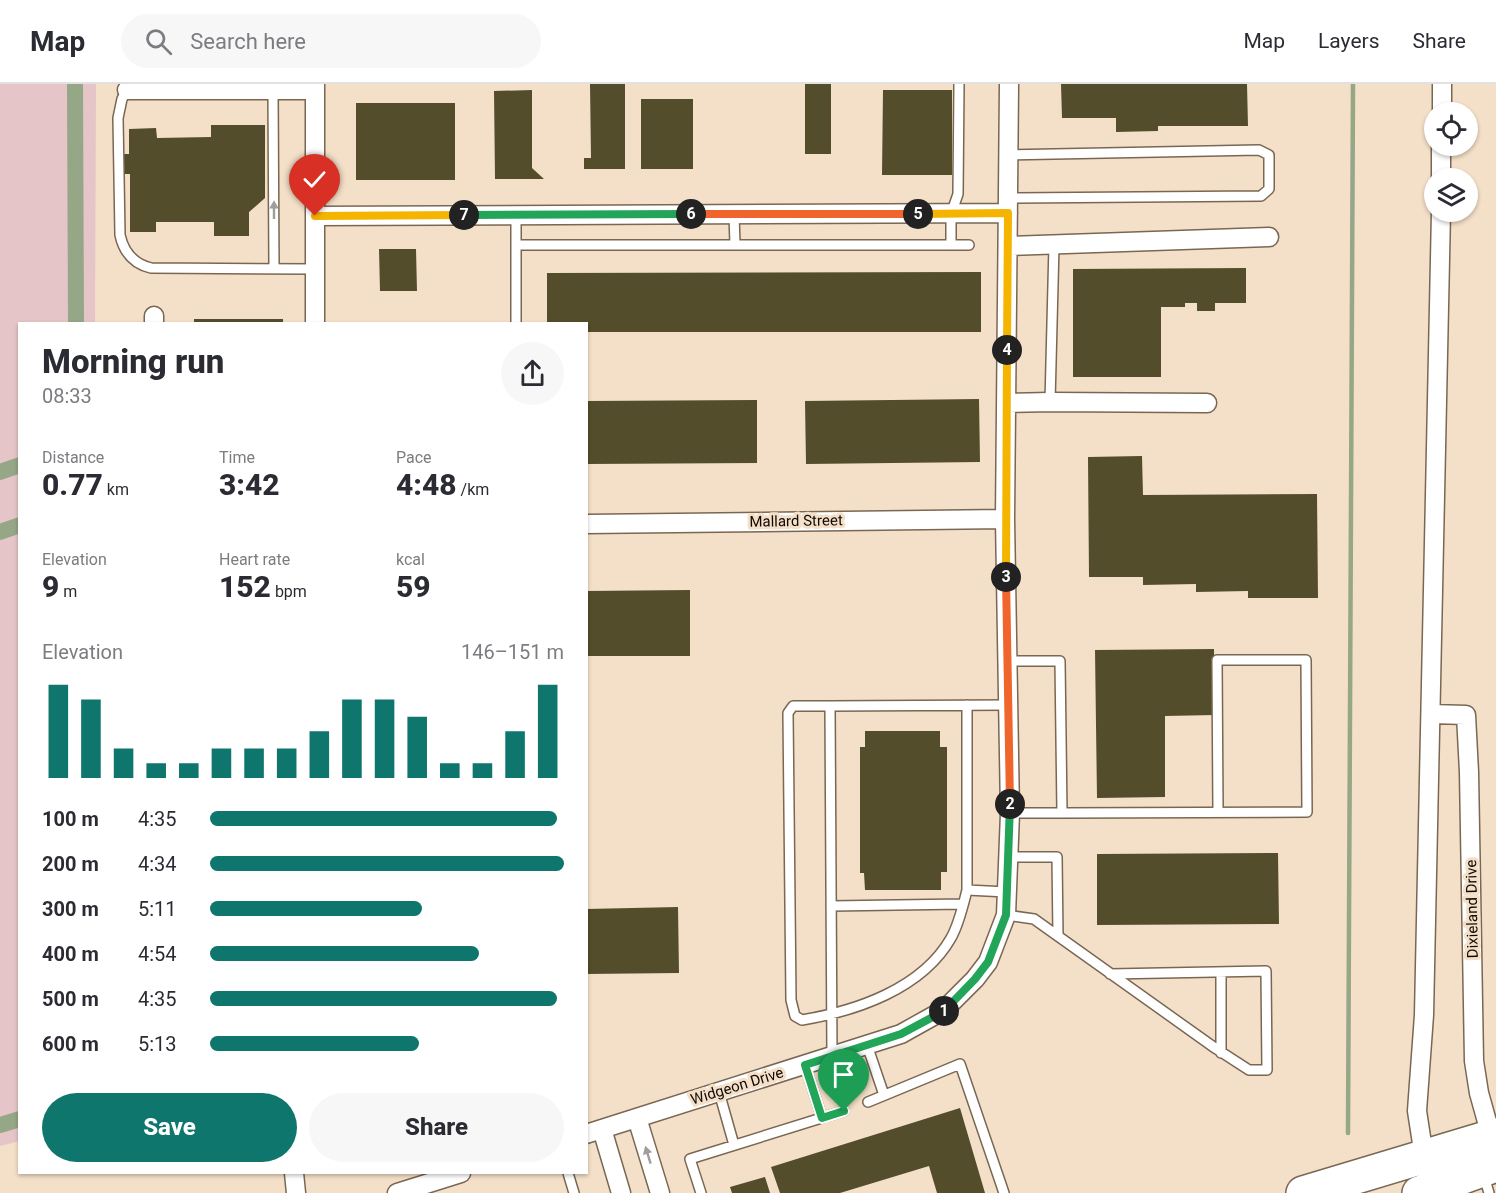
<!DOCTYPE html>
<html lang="en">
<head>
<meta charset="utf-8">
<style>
  body { margin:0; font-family:Roboto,sans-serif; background:#f7f7f7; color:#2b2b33; height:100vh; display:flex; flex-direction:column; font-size:22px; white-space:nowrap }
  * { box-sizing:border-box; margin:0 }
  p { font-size:20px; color:#7c7c81 }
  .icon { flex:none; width:33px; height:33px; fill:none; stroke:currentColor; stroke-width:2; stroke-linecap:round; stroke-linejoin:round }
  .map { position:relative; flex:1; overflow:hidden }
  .panel { position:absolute; left:18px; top:238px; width:570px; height:852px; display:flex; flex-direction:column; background:#fff; border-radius:0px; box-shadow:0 2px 4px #0004 }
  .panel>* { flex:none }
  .controls { position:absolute; left:1424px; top:18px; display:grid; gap:12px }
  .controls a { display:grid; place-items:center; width:54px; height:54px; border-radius:50%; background:#fff; box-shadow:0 2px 4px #0004; font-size:30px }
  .pin { position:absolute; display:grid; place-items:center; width:51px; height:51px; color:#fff; margin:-62px -26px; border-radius:50% 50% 50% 0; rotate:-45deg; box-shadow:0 0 6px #0007 }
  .pin .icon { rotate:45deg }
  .km { position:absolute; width:30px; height:30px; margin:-15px; border-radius:50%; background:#222; color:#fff; font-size:16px; line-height:30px; text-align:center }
  .round { display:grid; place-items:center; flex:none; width:63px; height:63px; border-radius:32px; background:#f7f7f7 }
  .headline { display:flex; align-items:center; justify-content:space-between; height:102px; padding:0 24px }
  h1 { font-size:33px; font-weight:800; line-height:45px }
  .stats { display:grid; grid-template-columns:repeat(3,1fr); gap:9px; height:102px; padding:6px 24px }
  .stats div { display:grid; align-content:center }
  .stats b { font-size:30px; font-weight:800 }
  .stats small { font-size:16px; font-weight:400 }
  .stats p { font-size:16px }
  .chart { height:168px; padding:12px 24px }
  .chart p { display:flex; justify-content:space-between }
  .chart svg { width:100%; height:108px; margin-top:6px; stroke:#0f766e; stroke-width:6 }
  .cta { display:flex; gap:12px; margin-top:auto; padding:12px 24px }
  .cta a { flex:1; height:69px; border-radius:36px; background:#0f766e; color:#fff; font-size:24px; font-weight:800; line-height:69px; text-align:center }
  .cta a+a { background:#f7f7f7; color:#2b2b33 }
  ul { padding:0 24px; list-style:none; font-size:20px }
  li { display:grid; grid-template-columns:96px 72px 1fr; align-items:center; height:45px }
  li i { height:15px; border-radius:8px; background:#0f766e }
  header { display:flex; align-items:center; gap:36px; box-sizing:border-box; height:84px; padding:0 30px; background:#fff; border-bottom:2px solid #e1e1e2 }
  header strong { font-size:28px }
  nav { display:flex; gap:33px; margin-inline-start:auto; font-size:21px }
  .search { width:420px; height:54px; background:#f7f7f7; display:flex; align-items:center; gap:15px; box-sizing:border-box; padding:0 21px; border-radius:33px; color:#7c7c81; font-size:22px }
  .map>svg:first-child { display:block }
  .green { fill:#e5c5c8 }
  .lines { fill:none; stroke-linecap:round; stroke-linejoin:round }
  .stream { stroke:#95a786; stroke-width:4.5 }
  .canal { stroke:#95a786; stroke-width:16 }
  .building { fill:#534d2b }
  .lane-casing { stroke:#796753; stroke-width:12 }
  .street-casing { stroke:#796753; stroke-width:21 }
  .highway-casing { stroke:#796753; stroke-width:36 }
  .lane { stroke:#fff; stroke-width:9 }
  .street { stroke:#fff; stroke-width:18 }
  .highway { stroke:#fff; stroke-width:33 }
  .oneway { fill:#a09d9b }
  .split-1-casing { stroke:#fff; stroke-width:12 }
  .split-2-casing { stroke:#fff; stroke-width:12 }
  .split-3-casing { stroke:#fff; stroke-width:12 }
  .split-4-casing { stroke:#fff; stroke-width:12 }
  .split-5-casing { stroke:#fff; stroke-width:12 }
  .split-6-casing { stroke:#fff; stroke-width:12 }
  .split-7-casing { stroke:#fff; stroke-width:12 }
  .split-8-casing { stroke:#fff; stroke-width:12 }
  .split-1 { stroke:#22a559; stroke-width:8 }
  .split-2 { stroke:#22a559; stroke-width:8 }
  .split-3 { stroke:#f0652b; stroke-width:8 }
  .split-4 { stroke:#f5b400; stroke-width:8 }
  .split-5 { stroke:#f5b400; stroke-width:8 }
  .split-6 { stroke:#f0652b; stroke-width:8 }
  .split-7 { stroke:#22a559; stroke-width:8 }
  .split-8 { stroke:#f5b400; stroke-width:8 }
  .labels { text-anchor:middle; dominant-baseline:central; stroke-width:6; stroke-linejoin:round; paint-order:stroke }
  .street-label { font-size:15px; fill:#110a04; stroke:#f4e0c8 }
</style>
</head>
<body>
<header>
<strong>Map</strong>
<div class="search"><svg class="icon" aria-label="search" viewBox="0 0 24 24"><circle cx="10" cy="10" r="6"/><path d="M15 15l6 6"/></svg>Search here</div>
<nav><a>Map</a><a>Layers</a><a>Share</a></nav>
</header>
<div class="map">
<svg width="1496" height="1109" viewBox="0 0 1496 1109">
  <rect width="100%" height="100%" fill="#f4e0c8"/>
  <path class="green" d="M 0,0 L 96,0 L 95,240 L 20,240 L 20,1057 L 0,1062 Z"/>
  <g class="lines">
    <path class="stream" d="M 1348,1049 L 1353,0"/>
    <path class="canal" d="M 75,0 L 76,240
      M 0,388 L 20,381
      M 0,448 L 20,441
      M 0,1041 L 20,1035"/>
  </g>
  <path class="building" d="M 590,0 L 625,0 L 625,85 L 584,85 L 584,74 L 591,74 Z
    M 805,0 L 831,0 L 831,70 L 805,70 Z
    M 1061,0 L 1247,0 L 1248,42 L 1158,42 L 1158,47 L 1116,48 L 1116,34 L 1062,34 Z
    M 532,6 L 532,84 L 544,95 L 495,95 L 494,7 Z
    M 883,6 L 952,6 L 952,91 L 882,91 Z
    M 641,15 L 693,15 L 693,85 L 641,85 Z
    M 356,19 L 455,19 L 455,96 L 356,96 Z
    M 211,41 L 265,41 L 265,114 L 249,128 L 249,152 L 214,152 L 214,138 L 156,138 L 156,148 L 130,148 L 130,90 L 124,90 L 123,70 L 129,70 L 129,45 L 156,44 L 157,54 L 211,53 Z
    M 379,165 L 416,165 L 417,207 L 380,207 Z
    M 1246,184 L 1246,219 L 1215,219 L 1215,227 L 1197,227 L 1197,219 L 1185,219 L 1185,223 L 1161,223 L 1161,293 L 1073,293 L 1073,185 Z
    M 981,188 L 981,248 L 586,248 L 586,240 L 547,240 L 547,189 Z
    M 194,235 L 283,235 L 283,240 L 194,240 Z
    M 979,315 L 980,378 L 806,380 L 805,317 Z
    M 757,316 L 757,379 L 586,380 L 586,317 Z
    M 1142,372 L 1143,411 L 1317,410 L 1318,514 L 1248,514 L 1248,507 L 1196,508 L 1196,500 L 1143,501 L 1143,493 L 1089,493 L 1088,373 Z
    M 690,506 L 690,572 L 586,572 L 586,507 Z
    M 1214,565 L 1215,631 L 1165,632 L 1165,713 L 1097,714 L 1095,566 Z
    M 865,647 L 940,647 L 940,663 L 947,663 L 947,788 L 941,788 L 941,806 L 865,806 L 864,789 L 860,789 L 860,663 L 865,663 Z
    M 1278,769 L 1279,840 L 1097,841 L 1097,770 Z
    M 678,823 L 679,889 L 586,890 L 586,825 Z
    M 960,1024 L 985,1109 L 937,1109 L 929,1082 L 840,1109 L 780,1109 L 771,1083 Z
    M 765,1093 L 770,1109 L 732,1109 L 730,1103 Z"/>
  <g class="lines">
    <g class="lane-casing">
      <path id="lane" d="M 127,6 L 122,15 L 118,34 L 120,151 C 124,169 134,180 151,184 L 315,185
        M 273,6 L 274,185
        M 1008,114 L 1261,112 L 1269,105 L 1269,71 L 1259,66 L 1008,71
        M 734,130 L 735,161
        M 516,131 L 516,240
        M 516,161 L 969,161
        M 951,161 L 951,130 L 958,110 L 959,0
        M 1050,318 L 1054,161
        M 1007,577 L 1060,577 L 1062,729 L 1010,729
        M 967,621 L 967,806 L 1007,808
        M 830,622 L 793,622 L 788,629 L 791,916 L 795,932 L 802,936 C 856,927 922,905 951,854 C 959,840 963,822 967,806
        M 1062,729 L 1307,728 L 1306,576 L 1217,576 L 1218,728
        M 1008,773 L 1057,773 L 1058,852
        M 831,822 L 963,820
        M 1006,831 L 1034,835 L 1215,964 L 1249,986 L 1267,986 L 1266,887 L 1110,890
        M 1221,888 L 1221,969
        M 867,961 L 884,1011
        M 832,973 L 830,622 L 1008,621
        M 805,981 L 822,1034
        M 719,1008 L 734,1061
        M 868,1018 L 960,980 L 1004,1109
        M 568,1089 L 574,1109
        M 1484,1092 L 1489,1109
        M 701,1109 L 690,1075 L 844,1027"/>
    </g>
    <g class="street-casing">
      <path id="street" d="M 127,6 L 315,6
        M 1442,28 L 1442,0
        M 1441,94 L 1441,62
        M 315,132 L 1008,129
        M 1008,162 L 1269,153
        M 154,240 L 154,232
        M 315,240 L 315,0
        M 1006,319 L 1050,318 L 1207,319
        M 586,440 L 1005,435
        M 1431,630 L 1466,631 L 1469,688 L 1474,977 L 1479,1009 L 1491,1052
        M 637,1034 L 660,1109
        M 602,1045 L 621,1109
        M 586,1050 L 901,950 L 944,926 L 975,895 L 988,878 L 1006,831 L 1010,729 L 1005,435 L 1009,0
        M 1425,1079 L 1417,1027 L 1424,931 L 1441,128
        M 294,1089 L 296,1109
        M 397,1109 L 461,1089"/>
    </g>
    <g class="highway-casing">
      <path id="highway" d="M 1303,1109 L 1496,1051
        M 1419,1109 L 1496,1081"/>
    </g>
    <use href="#lane" class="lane"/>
    <use href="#street" class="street"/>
    <use href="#highway" class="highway"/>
  </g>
  <defs><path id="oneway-solid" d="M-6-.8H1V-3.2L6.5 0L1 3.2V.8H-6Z" transform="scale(1.5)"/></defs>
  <g class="oneway">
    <use href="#oneway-solid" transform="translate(274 126) rotate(-90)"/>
    <use href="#oneway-solid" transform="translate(648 1071) rotate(-107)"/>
  </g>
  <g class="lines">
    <g class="split-1-casing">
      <path id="split-1" d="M 844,1027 L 822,1034 L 805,981 L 901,950 L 944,927"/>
    </g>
    <g class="split-2-casing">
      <path id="split-2" d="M 944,927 L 975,895 L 988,878 L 1006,831 L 1010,720"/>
    </g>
    <g class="split-3-casing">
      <path id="split-3" d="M 1006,493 L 1010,720"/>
    </g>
    <g class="split-4-casing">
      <path id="split-4" d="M 1006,493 L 1007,266"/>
    </g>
    <g class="split-5-casing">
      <path id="split-5" d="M 918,130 L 1008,129 L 1007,266"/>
    </g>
    <g class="split-6-casing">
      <path id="split-6" d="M 691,130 L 918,130"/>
    </g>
    <g class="split-7-casing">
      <path id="split-7" d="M 464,131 L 691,130"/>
    </g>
    <g class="split-8-casing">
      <path id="split-8" d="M 315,132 L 464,131"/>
    </g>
    <use href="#split-1" class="split-1"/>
    <use href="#split-2" class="split-2"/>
    <use href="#split-3" class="split-3"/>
    <use href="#split-4" class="split-4"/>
    <use href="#split-5" class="split-5"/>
    <use href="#split-6" class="split-6"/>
    <use href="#split-7" class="split-7"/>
    <use href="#split-8" class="split-8"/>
  </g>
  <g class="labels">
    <g class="street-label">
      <text transform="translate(796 437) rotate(-1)">Mallard Street</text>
      <text transform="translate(1472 825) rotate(-91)">Dixieland Drive</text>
      <text transform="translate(737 1002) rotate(-17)">Widgeon Drive</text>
    </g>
  </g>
</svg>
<div class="controls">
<a><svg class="icon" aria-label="locate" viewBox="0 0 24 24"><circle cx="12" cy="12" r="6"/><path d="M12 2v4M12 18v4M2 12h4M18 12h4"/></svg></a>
<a><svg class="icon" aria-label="layers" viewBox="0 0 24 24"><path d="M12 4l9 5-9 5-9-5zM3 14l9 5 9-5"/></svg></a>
</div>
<div class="pin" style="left:844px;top:1027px;background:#1e9e55"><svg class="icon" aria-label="arrive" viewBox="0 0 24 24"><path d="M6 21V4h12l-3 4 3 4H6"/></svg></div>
<div class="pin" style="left:315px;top:132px;background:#d93025"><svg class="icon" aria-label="check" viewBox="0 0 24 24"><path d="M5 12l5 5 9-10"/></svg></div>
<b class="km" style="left:944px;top:927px">1</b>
<b class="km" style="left:1010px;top:720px">2</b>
<b class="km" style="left:1006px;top:493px">3</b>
<b class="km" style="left:1007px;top:266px">4</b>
<b class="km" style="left:918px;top:130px">5</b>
<b class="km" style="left:691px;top:130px">6</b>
<b class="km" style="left:464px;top:131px">7</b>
<section class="panel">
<div class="headline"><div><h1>Morning run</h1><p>08:33</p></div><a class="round"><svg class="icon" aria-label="share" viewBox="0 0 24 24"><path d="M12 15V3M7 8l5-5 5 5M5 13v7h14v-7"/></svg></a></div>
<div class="stats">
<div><p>Distance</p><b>0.77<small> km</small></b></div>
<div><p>Time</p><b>3:42</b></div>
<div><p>Pace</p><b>4:48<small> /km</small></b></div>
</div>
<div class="stats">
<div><p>Elevation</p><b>9<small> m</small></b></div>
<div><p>Heart rate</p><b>152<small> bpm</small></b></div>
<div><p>kcal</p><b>59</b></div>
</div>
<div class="chart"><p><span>Elevation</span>146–151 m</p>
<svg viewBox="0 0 160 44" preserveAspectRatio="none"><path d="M5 44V6M15 44V12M25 44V32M35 44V38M45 44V38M55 44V32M65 44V32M75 44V32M85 44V25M95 44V12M105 44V12M115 44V19M125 44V38M135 44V38M145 44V25M155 44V6"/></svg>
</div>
<ul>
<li><b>100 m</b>4:35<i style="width:98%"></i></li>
<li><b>200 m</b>4:34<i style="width:100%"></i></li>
<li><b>300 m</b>5:11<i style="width:60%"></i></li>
<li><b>400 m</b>4:54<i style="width:76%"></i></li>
<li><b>500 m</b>4:35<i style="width:98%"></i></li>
<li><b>600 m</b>5:13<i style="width:59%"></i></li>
</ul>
<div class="cta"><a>Save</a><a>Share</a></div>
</section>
</div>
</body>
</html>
